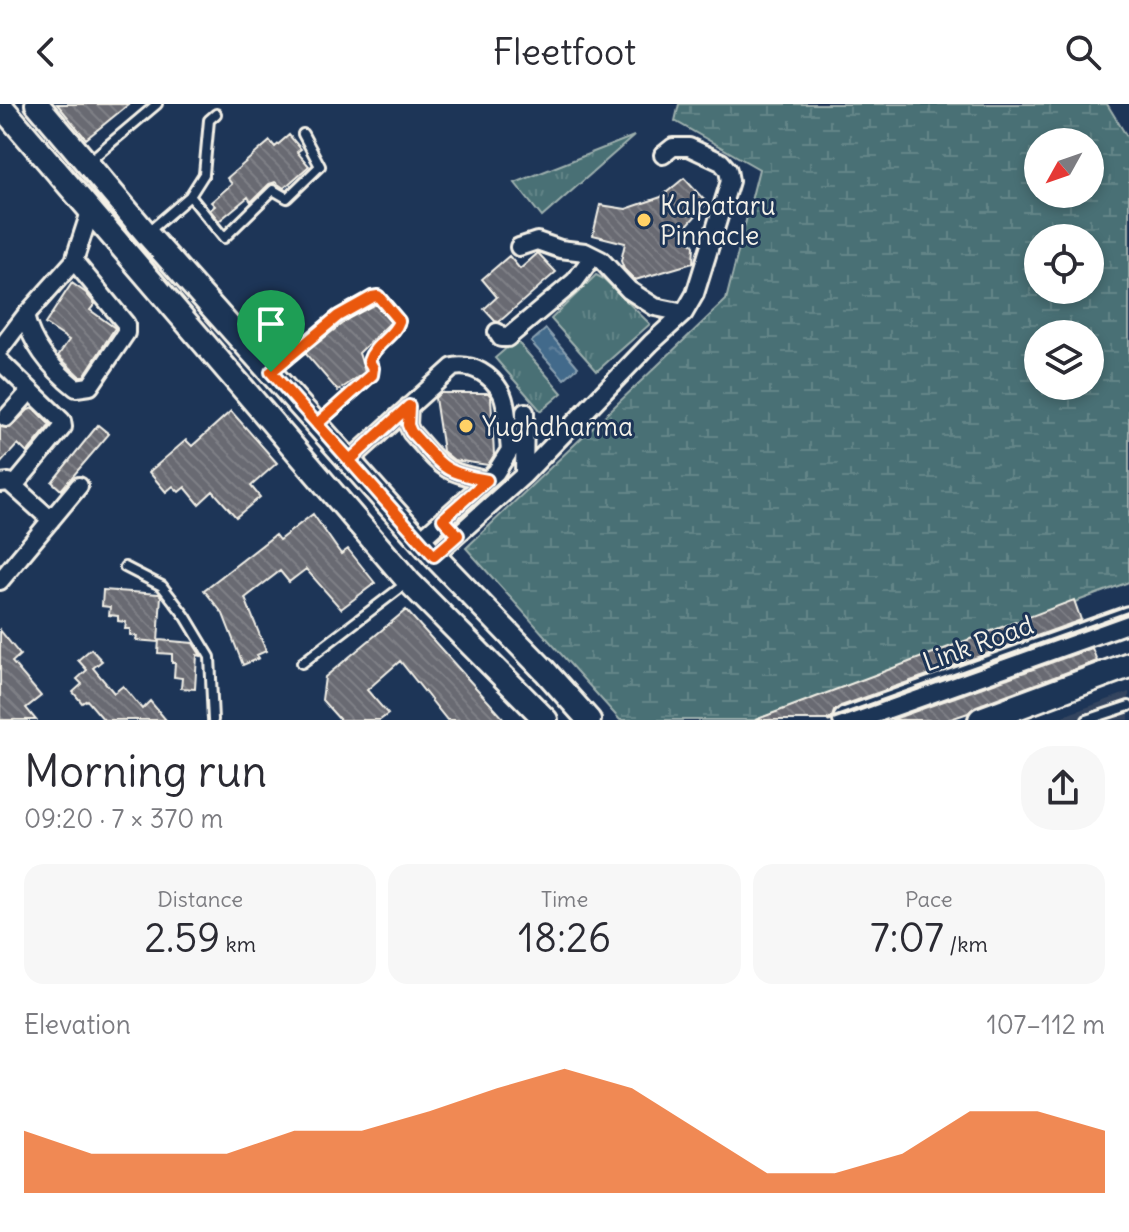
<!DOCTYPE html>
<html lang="en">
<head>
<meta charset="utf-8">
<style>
  body { margin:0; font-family:Delius,sans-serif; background:#f7f7f7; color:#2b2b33; height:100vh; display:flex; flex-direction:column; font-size:30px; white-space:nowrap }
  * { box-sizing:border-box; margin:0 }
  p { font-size:26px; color:#7c7c81 }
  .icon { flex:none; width:44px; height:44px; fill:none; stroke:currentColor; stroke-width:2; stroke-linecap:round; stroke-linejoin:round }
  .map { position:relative; height:616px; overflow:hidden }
  .details { display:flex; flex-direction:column; background:#fff; flex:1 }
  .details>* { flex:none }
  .needle { width:52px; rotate:230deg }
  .controls { position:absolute; left:1024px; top:24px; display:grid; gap:16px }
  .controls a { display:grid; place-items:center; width:80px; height:80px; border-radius:50%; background:#fff; box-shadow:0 4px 12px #0003; font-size:40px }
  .pin { position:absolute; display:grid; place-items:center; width:68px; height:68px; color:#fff; margin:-82px -34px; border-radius:50% 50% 50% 0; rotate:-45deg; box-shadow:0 0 8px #0007 }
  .pin .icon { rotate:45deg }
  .round { display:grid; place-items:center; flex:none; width:84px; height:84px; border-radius:32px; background:#f7f7f7 }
  .headline { display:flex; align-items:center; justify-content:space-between; height:136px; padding:0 24px }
  h1 { font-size:44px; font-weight:600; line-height:60px }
  .stats { display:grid; grid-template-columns:repeat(3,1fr); gap:12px; height:136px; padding:8px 24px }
  .stats div { display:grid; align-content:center; border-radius:20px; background:#f7f7f7; text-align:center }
  .stats b { font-size:40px; font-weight:600 }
  .stats small { font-size:22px; font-weight:400 }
  .stats p { font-size:22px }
  .chart { height:224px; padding:16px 24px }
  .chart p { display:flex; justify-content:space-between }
  .chart svg { width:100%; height:144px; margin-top:8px; fill:#ea580c; opacity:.7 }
  header { display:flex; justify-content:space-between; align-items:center; height:104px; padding:0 24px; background:#fff; font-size:36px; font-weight:600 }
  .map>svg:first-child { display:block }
  .built { fill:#34455f }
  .wetland { fill:url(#wetland-marsh); stroke:#9eb0ae; stroke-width:2; fill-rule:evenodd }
  .park { fill:url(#park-tufts); stroke:#9eb0ae; stroke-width:2 }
  .water { fill:url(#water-ripples); stroke:#8aa0b0; stroke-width:2 }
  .building { fill:url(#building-back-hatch); stroke:#f4f1e8; stroke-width:2 }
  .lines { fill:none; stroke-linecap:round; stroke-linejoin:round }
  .service-casing { stroke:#f4f1e8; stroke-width:14 }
  .minor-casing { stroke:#f4f1e8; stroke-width:22 }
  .secondary-casing { stroke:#f4f1e8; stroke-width:28 }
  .primary-casing { stroke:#f4f1e8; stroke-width:30 }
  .service { stroke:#1d3557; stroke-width:8 }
  .minor { stroke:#1d3557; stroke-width:16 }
  .secondary { stroke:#1d3557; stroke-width:22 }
  .primary { stroke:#1d3557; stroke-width:24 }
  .rail { stroke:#f4f1e8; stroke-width:5 }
  .route-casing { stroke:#fff; stroke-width:16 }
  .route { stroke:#ea580c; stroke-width:10 }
  .poi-dot { fill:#ffd166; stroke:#1d3557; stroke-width:3 }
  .labels { text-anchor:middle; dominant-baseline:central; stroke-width:6; stroke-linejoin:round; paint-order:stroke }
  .poi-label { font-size:26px; fill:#f4f1e8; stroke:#1d3557; text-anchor:start }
  .street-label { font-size:26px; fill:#f4f1e8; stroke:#1d3557 }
</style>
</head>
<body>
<header><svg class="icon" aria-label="back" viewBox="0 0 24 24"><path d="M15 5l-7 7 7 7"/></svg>Fleetfoot<svg class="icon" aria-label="search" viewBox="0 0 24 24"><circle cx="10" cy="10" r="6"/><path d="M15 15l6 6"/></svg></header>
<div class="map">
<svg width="1129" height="616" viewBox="0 0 1129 616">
  <defs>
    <pattern id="wetland-marsh" width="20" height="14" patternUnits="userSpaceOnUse" patternTransform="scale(2)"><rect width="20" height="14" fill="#497074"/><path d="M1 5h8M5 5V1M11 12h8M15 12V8" fill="none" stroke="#648588"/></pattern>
    <pattern id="park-tufts" width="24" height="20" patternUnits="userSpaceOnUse" patternTransform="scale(2)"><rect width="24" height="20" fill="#497074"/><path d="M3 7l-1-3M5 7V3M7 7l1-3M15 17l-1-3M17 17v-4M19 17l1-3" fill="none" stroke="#648588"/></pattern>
    <pattern id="water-ripples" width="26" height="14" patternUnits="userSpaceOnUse" patternTransform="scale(2)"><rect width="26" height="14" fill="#436a8b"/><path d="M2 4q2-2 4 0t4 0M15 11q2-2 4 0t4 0" fill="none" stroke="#5f809b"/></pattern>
    <pattern id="building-back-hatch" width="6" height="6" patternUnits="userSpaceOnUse" patternTransform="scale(2)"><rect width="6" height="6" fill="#696a72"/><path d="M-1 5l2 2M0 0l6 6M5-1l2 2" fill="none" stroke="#7f8086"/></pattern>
  </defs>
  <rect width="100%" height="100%" fill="#1d3557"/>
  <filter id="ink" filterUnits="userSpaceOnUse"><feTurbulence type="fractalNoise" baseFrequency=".0125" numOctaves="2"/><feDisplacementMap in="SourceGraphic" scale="16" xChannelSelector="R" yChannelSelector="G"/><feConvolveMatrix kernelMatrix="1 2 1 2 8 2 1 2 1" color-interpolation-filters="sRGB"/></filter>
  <g filter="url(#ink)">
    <path class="built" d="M 1129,588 L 1129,616 L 1052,616 Z"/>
    <path class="wetland" d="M 679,0 L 1107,0 L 1129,36 L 1129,478 L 756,616 L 620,616 L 466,444 L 726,196 L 759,65 L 675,17 ZM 1038,38 L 1090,38 L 1090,90 L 1038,90 ZM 1038,134 L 1090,134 L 1090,186 L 1038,186 ZM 1038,230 L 1090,230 L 1090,282 L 1038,282 Z"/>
    <path class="park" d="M 634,32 L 542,113 L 515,79 Z
      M 596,171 L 604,175 L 650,220 L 597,267 L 551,215 Z
      M 516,236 L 562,289 L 541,307 L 495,254 Z"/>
    <path class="water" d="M 546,225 L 578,263 L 564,275 L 531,238 Z"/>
    <path class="building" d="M 57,0 L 129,0 L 86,35 Z
      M 289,31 L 301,45 L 297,48 L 309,62 L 284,84 L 275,78 L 269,80 L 251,98 L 248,93 L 219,117 L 210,106 L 215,102 L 211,98 L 232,80 L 227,74 L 270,37 L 275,43 Z
      M 684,74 L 707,99 L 683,126 L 694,142 L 693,159 L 635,176 L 624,165 L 621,157 L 625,139 L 593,131 L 600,101 L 626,105 L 661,93 Z
      M 538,149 L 556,168 L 499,218 L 495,217 L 484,205 L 497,193 L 482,175 L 509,152 L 520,165 Z
      M 72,179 L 86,189 L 95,200 L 90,206 L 115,224 L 84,272 L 79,272 L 58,252 L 69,236 L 45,220 Z
      M 375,200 L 391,218 L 359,249 L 365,268 L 338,287 L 305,249 L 349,214 Z
      M 440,289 L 488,289 L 491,293 L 494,351 L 488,361 L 454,356 L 443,347 L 435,294 Z
      M 33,304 L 50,321 L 27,349 L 18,340 L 0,360 L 0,323 L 10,324 L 28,306 Z
      M 231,307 L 277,359 L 251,382 L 260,393 L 236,413 L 213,387 L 199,400 L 185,383 L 179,388 L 173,382 L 166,388 L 149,368 L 186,336 L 192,342 Z
      M 98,321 L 109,330 L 61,386 L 52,378 Z
      M 313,410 L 341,450 L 348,445 L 375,479 L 341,505 L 306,465 L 289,478 L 280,467 L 245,494 L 266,547 L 257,551 L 259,554 L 243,561 L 223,510 L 204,486 L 275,431 L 279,436 Z
      M 103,486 L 159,490 L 161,492 L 158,538 L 136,536 L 137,532 L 130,531 L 130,525 L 125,525 L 126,518 L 118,517 L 118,512 L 109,511 L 110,503 L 102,502 Z
      M 1074,496 L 1081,516 L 841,602 L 834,607 L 831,616 L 755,616 Z
      M 406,506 L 505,616 L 447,616 L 400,557 L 367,586 L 388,610 L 380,616 L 340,616 L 322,596 L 325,573 Z
      M 0,526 L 20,551 L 12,558 L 41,592 L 26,604 L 36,616 L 0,616 Z
      M 159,536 L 193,539 L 201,552 L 197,551 L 195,585 L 181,584 L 182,574 L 174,573 L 175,559 L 172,559 L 172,550 L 158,549 Z
      M 1092,544 L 1097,557 L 976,602 L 968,609 L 948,616 L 891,616 Z
      M 91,545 L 102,557 L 93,564 L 114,589 L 123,582 L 142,605 L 150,597 L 166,616 L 104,616 L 87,596 L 82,599 L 73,588 L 82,580 L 77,575 L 87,566 L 78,556 Z"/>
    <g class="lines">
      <g class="service-casing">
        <path id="service" d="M 87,59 L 157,0
          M 190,92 L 204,70 L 209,16 L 216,10
          M 147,129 L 190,92 L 224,134 L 273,86 L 287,94 L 320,62 L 303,30
          M 272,268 L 338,212 L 372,193 L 378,192 L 399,217 C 394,233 374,240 369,257 L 373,264 L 372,271 L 319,319
          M 125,463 L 162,482 L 186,513 L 210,553 L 213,616
          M 302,559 L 408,478
          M 1087,616 L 1129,602"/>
      </g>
      <g class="minor-casing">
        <path id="minor" d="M 519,143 L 537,137 L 560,145 L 585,148 L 601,156 L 629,186 L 655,203 L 684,209
          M 74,157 L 126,220 L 126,229 L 90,282 L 76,284 C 52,265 32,241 25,212 L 74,157 L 90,108
          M 497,228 L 501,234 L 507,234 L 575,177 L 593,152
          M 0,245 L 25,212
          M 0,257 L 62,317 L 63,323 L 14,382
          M 409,302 L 408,321 L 411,328 C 442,362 440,368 487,376
          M 6,314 L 30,287
          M 350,356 L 453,263 C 473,259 491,271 501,288 C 508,300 508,332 510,346 L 496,368 L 420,436
          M 524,371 L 525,308
          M 0,379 L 9,378 L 51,416
          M 434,452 L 524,371 L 651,239 L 684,209 L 695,190 L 730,77 L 728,66 L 721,58 L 689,43 L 673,43 L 663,51
          M 0,477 L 79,382"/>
      </g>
      <g class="secondary-casing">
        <path id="secondary" d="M 37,0 L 146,129 L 434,452 L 545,567 L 589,616
          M 0,1 L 409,478 L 546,616"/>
      </g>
      <g class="primary-casing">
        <path id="primary" d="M 846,616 L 1129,515
          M 981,616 L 1129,561"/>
      </g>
      <use href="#service" class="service"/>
      <use href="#minor" class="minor"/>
      <use href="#secondary" class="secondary"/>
      <use href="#primary" class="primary"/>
      <path class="rail" d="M 829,616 L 1129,509"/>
    </g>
  </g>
  <g class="lines" filter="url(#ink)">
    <g class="route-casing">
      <path id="route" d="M 271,268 L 434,452 L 458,431 L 443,415 L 487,376 C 440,368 442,361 411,328 L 408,321 L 409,302 L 350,356 L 317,320 L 372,271 L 373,264 L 369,257 C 374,240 394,233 399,217 L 378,192 L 372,193 L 338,212 L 271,268"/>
    </g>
    <use href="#route" class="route"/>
  </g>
  <g class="poi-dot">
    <circle cx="644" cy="116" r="8"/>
    <circle cx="466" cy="322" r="8"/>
  </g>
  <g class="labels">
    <g class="poi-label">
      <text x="660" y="101">Kalpataru<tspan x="660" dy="30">Pinnacle</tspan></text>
      <text x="482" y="322">Yughdharma</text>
    </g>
    <g class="street-label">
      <text transform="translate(978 539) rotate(-20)">Link Road</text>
    </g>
  </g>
</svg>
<div class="controls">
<a><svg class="needle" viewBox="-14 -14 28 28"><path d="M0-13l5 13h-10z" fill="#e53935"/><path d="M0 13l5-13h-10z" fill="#7c7c81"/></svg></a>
<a><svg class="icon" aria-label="locate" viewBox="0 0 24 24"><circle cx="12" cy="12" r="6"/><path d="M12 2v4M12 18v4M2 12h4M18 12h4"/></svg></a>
<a><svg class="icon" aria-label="layers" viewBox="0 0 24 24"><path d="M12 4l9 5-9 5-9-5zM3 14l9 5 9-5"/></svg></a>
</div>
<div class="pin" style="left:271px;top:268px;background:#1e9e55"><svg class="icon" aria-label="arrive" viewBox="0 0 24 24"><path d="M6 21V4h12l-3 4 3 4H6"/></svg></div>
</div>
<section class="details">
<div class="headline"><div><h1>Morning run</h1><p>09:20 · 7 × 370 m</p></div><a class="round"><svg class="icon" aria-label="share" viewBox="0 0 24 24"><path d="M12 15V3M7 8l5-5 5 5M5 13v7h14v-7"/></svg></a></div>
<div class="stats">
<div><p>Distance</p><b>2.59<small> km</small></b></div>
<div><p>Time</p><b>18:26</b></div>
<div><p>Pace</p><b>7:07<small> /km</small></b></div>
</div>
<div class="chart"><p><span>Elevation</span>107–112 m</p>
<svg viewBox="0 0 160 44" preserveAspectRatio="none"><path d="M0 44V25L10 32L20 32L30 32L40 25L50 25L60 19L70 12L80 6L90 12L100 25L110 38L120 38L130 32L140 19L150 19L160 25V44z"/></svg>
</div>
</section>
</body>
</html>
